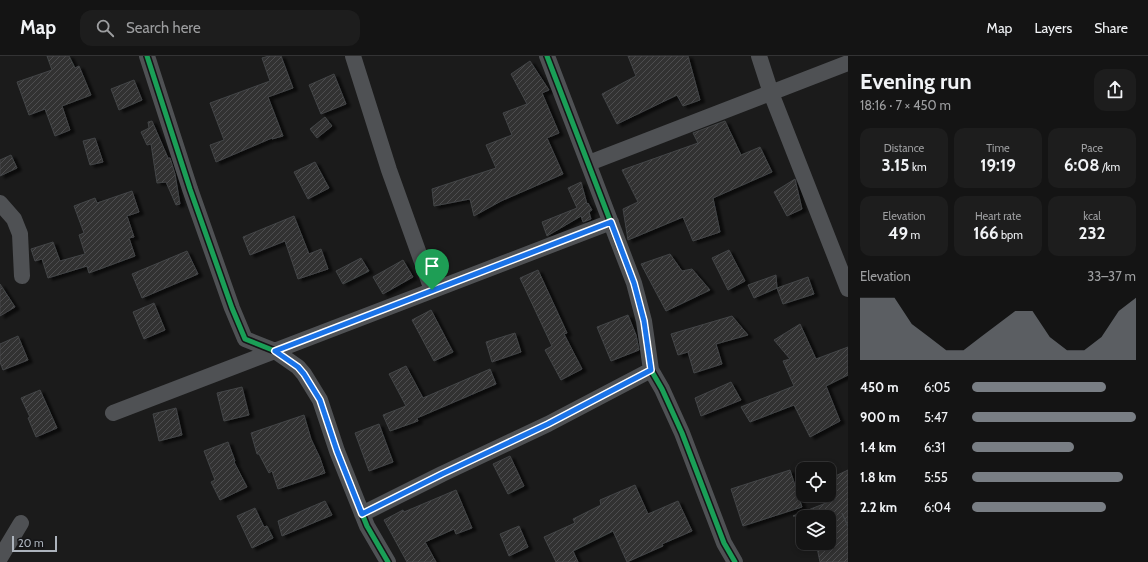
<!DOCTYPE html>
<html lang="en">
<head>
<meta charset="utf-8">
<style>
  body { margin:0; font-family:Cabin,sans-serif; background:#1d1d1d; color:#f1f3f6; height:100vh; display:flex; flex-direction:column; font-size:15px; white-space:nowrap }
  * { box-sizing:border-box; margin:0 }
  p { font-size:13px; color:#9d9ea0 }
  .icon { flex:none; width:22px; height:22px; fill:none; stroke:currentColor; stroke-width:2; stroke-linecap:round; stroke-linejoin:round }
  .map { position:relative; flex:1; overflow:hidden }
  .panel { display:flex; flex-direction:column; background:#141414; width:300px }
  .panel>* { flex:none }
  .tools { position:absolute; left:796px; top:406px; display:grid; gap:8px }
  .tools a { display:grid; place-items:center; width:40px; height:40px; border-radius:8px; background:#141414; box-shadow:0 2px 6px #0003,0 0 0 1px #333334; font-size:20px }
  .scale { position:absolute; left:12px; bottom:10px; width:45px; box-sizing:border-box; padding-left:4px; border:2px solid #acb3bc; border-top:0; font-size:11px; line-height:14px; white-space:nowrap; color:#acb3bc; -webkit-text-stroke:3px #151517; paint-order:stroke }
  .pin { position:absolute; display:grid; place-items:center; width:34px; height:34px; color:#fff; margin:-41px -17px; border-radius:50% 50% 50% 0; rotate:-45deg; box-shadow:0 0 4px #0007 }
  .pin .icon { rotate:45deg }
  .round { display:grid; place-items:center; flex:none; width:42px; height:42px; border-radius:12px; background:#1d1d1d }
  .summary { display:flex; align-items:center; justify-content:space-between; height:68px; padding:0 12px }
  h1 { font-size:22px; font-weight:700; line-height:30px }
  .figures { display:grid; grid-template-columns:repeat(3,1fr); gap:6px; height:68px; padding:4px 12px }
  .figures div { display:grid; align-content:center; border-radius:10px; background:#1d1d1d; text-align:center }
  .figures b { font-size:17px; font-weight:700 }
  .figures small { font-size:11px; font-weight:400 }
  .figures p { font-size:11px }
  .chart { height:112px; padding:8px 12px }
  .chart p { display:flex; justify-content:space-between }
  .chart svg { width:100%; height:72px; margin-top:4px; fill:#797e84; opacity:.7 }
  ul { padding:0 12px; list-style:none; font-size:13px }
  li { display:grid; grid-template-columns:64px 48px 1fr; align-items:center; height:30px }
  li i { height:10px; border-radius:5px; background:#797e84 }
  header { display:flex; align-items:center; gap:24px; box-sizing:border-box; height:56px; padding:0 20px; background:#141414; border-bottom:1px solid #333334 }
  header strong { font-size:19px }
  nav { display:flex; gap:22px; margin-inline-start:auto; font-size:14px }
  .search { width:280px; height:36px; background:#1d1d1d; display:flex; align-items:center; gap:10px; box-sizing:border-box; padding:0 14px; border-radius:12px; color:#9d9ea0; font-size:15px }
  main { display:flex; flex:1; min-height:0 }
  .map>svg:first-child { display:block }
  .building { fill:url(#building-hatch); stroke:#434547; filter:url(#shadow) }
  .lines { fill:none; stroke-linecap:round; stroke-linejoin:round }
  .minor { stroke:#4f5154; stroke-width:16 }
  .cycleway-casing { stroke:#151517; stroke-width:8 }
  .cycleway { stroke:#1a9f57; stroke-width:5 }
  .route-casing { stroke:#fff; stroke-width:8 }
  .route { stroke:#1a73e8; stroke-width:5 }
</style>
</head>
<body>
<header>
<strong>Map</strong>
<div class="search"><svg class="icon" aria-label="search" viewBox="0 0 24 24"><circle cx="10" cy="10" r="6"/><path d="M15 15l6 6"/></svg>Search here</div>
<nav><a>Map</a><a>Layers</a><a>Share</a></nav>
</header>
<main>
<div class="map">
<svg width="848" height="506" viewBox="0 0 848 506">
  <defs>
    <pattern id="building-hatch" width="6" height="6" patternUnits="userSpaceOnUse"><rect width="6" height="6" fill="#333"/><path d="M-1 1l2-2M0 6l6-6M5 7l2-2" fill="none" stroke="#4e4e4f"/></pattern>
    <filter id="shadow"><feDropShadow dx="4.5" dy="2.5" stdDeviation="1" flood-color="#0009"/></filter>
  </defs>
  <rect width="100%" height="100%" fill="#1b1b1b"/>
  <path class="building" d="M 47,0 L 69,0 L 75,12 L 79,10 L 91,39 L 62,50 L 70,74 L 55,80 L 45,53 L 29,59 L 17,26 L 52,14 Z
    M 269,0 L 281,0 L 293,32 L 268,41 L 283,80 L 272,83 L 272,82 L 216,106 L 210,89 L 224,84 L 210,47 L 270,25 L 262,2 Z
    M 628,0 L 688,0 L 700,44 L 683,50 L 677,39 L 617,68 L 602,38 L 636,20 Z
    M 530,5 L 549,34 L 542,37 L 559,77 L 547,82 L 563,118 L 501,145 L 474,160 L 470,143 L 434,150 L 432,133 L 496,112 L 486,89 L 512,79 L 503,57 L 527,48 L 511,18 Z
    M 334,18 L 346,48 L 321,58 L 309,29 Z
    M 134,24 L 142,44 L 119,54 L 111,33 Z
    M 325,61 L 332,70 L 317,82 L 310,73 Z
    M 152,65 L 168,102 L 170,102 L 175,118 L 180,148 L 176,149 L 166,126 L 157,127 L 151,88 L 147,89 L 141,76 L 149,72 L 148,66 Z
    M 725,65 L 741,99 L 760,91 L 772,116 L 713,142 L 720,176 L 693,185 L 683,161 L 628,184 L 623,153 L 638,146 L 622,114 L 698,87 L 693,77 Z
    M 95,82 L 103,106 L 90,109 L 83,85 Z
    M 11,99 L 17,112 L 0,120 L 0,104 Z
    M 315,106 L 329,132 L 308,143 L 294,116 Z
    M 795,123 L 802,153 L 787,160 L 774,136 Z
    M 581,126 L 587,148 L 588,147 L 592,154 L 589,156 L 591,163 L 583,166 L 581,160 L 547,180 L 542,166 L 577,152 L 568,132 Z
    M 132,135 L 139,156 L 127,160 L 134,181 L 129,182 L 135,200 L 89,217 L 87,210 L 48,222 L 42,203 L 35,205 L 31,193 L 53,186 L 60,205 L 85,198 L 79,179 L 84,177 L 74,150 L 95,142 L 97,147 Z
    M 294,160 L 309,198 L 321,193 L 328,213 L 298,223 L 285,185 L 250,199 L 243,181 Z
    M 729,194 L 745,225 L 728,234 L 712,202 Z
    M 187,195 L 198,218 L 142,242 L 132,218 Z
    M 670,198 L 682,215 L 692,213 L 710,234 L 666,255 L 641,208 Z
    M 361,202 L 369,215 L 343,228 L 336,215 Z
    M 403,204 L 413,221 L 383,238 L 373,221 Z
    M 538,214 L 567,277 L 564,278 L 582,313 L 561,324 L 545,294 L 552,290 L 520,222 Z
    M 776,219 L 777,232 L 754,242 L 748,229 Z
    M 808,221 L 814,238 L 783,248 L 777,232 Z
    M 0,228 L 15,251 L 0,260 Z
    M 154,247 L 165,274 L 144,283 L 133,256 Z
    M 431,254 L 453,296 L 434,305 L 412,264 Z
    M 628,259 L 636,279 L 639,294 L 611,305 L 597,271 Z
    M 732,260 L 748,279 L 716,288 L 722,308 L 694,317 L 688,296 L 678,299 L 671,278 Z
    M 800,268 L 816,303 L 848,291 L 848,319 L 826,330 L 840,365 L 810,381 L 794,349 L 750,366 L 741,351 L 794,330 L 783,305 L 790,303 L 774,284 Z
    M 515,277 L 521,296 L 492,306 L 486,286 Z
    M 18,280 L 28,304 L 3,314 L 0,306 L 0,288 Z
    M 406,310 L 423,342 L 490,313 L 496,328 L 417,362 L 418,365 L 390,375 L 383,359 L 406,350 L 389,318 Z
    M 731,326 L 741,344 L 701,360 L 695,342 Z
    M 242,331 L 249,359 L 224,365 L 217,337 Z
    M 40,334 L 57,372 L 36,381 L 28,362 L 30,361 L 21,342 Z
    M 176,352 L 182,379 L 159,385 L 153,358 Z
    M 304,359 L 311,383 L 320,402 L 325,417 L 278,433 L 272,415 L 269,417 L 259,398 L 257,398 L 251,377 Z
    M 379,368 L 393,406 L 369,415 L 355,377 Z
    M 228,386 L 235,405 L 234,406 L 247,431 L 220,444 L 211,426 L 215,424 L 204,395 Z
    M 510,400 L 524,430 L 508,438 L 493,408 Z
    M 790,414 L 802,451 L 743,470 L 731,433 Z
    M 848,414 L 848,470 L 842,457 L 848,471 L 848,506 L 820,506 L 816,487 L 829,487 L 829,461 L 793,460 L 836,443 L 829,427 L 829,423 Z
    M 635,429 L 648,458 L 678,445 L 692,475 L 662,488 L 663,490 L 627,506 L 613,475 L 573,495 L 578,506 L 556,506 L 544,481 L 575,467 L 573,463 L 601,449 L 600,444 Z
    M 456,434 L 472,472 L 456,478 L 454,473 L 425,486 L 436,506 L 407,506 L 384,464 L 403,454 L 404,456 Z
    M 325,445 L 332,459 L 282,480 L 278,465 Z
    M 255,452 L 264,471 L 267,470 L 273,482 L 252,492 L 237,460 Z
    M 519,470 L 528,491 L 509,500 L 500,478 Z"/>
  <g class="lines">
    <path class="minor" d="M 147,0 L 190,133 L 232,252 L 245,283 L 275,295 L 298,311 L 304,318 L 320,344 L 337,395 L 367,470 L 388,506
      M 353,0 L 389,114 L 432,234
      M 547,0 L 634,227 L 644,265 L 651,314 L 662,333 L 682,377 L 724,487 L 735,506
      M 759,0 L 771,37 L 848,233
      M 589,107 L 848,7
      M 0,147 L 14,163 L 20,178 L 22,220
      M 113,357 L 611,166
      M 362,458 L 442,418 L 548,368 L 651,314
      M 0,502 L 21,467"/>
    <g class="cycleway-casing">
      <path id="cycleway" d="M 147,0 L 190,133 L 232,252 L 245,283 L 275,295 L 298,311 L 304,318 L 320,344 L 337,395 L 367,470 L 388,506
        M 547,0 L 634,227 L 644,265 L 651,314 L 662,333 L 682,377 L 724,487 L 735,506"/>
    </g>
    <use href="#cycleway" class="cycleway"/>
  </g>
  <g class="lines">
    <g class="route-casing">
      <path id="route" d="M 611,166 L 634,227 L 644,265 L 651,314 L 548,368 L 442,418 L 362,458 L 337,395 L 320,344 L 304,318 L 298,311 L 275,295 Z"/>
    </g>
    <use href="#route" class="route"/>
  </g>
</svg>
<div class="tools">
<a><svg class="icon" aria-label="locate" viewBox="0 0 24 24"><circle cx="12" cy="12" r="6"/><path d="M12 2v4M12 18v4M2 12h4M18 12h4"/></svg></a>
<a><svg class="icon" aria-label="layers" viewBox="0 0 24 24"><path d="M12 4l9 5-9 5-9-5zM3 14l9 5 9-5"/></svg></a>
</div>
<div class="scale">20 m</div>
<div class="pin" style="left:432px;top:234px;background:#1e9e55"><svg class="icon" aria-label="arrive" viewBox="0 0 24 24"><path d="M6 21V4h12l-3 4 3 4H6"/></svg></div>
</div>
<section class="panel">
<div class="summary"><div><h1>Evening run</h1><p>18:16 · 7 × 450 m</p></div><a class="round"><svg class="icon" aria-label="share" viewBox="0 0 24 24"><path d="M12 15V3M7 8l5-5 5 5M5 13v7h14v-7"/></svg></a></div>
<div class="figures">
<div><p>Distance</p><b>3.15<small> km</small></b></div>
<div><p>Time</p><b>19:19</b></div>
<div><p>Pace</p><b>6:08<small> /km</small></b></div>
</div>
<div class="figures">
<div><p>Elevation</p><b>49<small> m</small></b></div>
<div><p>Heart rate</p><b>166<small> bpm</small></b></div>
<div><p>kcal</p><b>232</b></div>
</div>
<div class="chart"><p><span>Elevation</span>33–37 m</p>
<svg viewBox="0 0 160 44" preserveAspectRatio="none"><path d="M0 44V6L10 6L20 6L30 22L40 30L50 38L60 38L70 30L80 22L90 14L100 14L110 30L120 38L130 38L140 30L150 14L160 6V44z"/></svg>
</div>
<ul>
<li><b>450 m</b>6:05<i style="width:82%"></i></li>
<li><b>900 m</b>5:47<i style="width:100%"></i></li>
<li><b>1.4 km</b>6:31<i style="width:62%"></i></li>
<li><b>1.8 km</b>5:55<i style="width:92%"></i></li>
<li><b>2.2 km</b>6:04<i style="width:82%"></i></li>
</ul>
</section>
</main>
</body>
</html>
